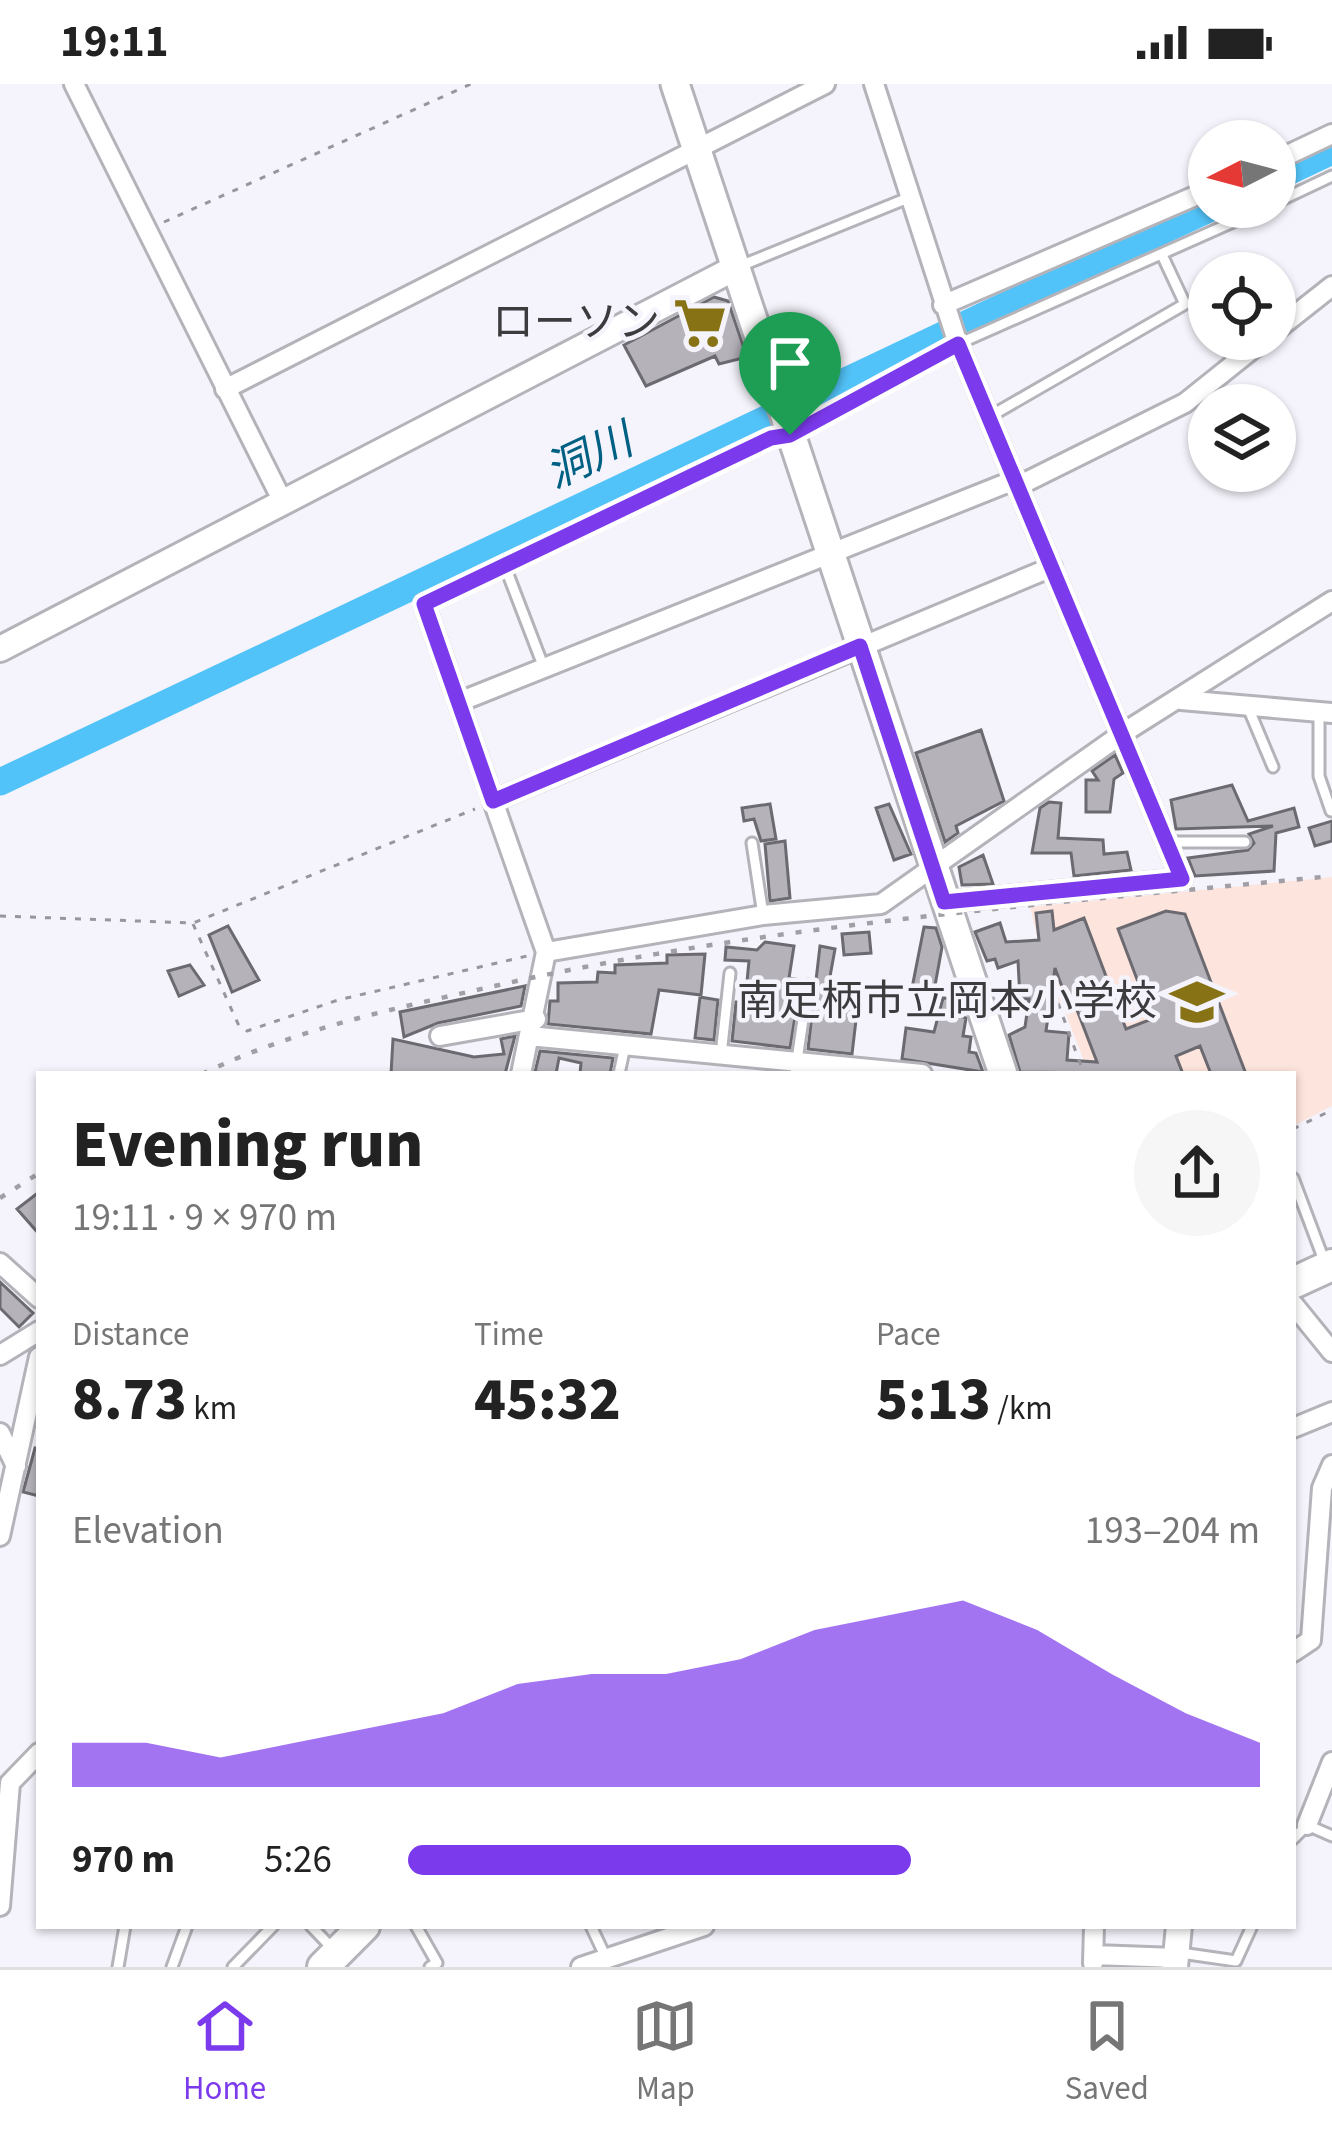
<!DOCTYPE html>
<html lang="en">
<head>
<meta charset="utf-8">
<style>
  body { margin:0; font-family:"Source Sans 3","Noto Sans JP",sans-serif; background:#f6f6f6; color:#222; height:100vh; display:flex; flex-direction:column; font-size:45px; white-space:nowrap }
  * { box-sizing:border-box; margin:0 }
  p { font-size:39px; color:#767676 }
  .icon { flex:none; width:66px; height:66px; fill:none; stroke:currentColor; stroke-width:2; stroke-linecap:round; stroke-linejoin:round }
  .map { position:relative; flex:1; overflow:hidden }
  .details { position:absolute; left:36px; top:987px; width:1260px; height:858px; display:flex; flex-direction:column; background:#fff; border-radius:0px; box-shadow:0 3px 9px #0004 }
  .details>* { flex:none }
  .needle { width:78px; rotate:264deg }
  .tools { position:absolute; left:1188px; top:36px; display:grid; gap:24px }
  .tools a { display:grid; place-items:center; width:108px; height:108px; border-radius:50%; background:#fff; box-shadow:0 3px 9px #0004; font-size:60px }
  .pin { position:absolute; display:grid; place-items:center; width:102px; height:102px; color:#fff; margin:-123px -51px; border-radius:50% 50% 50% 0; rotate:-45deg; box-shadow:0 0 12px #0007 }
  .pin .icon { rotate:45deg }
  .round { display:grid; place-items:center; flex:none; width:126px; height:126px; border-radius:63px; background:#f6f6f6 }
  .headline { display:flex; align-items:center; justify-content:space-between; height:204px; padding:0 36px }
  h1 { font-size:66px; font-weight:800; line-height:90px }
  .metrics { display:grid; grid-template-columns:repeat(3,1fr); gap:18px; height:204px; padding:12px 36px }
  .metrics div { display:grid; align-content:center }
  .metrics b { font-size:60px; font-weight:800 }
  .metrics small { font-size:33px; font-weight:400 }
  .metrics p { font-size:33px }
  .chart { height:336px; padding:24px 36px }
  .chart p { display:flex; justify-content:space-between }
  .chart svg { width:100%; height:216px; margin-top:12px; fill:#7c3aed; opacity:.7 }
  ul { padding:0 36px; list-style:none; font-size:39px }
  li { display:grid; grid-template-columns:192px 144px 1fr; align-items:center; height:90px }
  li i { height:30px; border-radius:15px; background:#7c3aed }
  .status { display:flex; justify-content:space-between; align-items:center; height:84px; padding:0 60px; background:#fff; direction:ltr }
  .status svg { height:33px; fill:currentColor }
  .tab-bar { display:flex; justify-content:space-around; align-items:center; height:168px; border-top:3px solid #e0e0e0; background:#fff; font-size:33px; color:#767676 }
  .tab-bar a { display:grid; justify-items:center; gap:6px }
  .tab-bar .on { color:#7c3aed }
  .map>svg:first-child { display:block }
  .education { fill:#fde4dc }
  .lines { fill:none; stroke-linecap:round; stroke-linejoin:round }
  .river { stroke:#52c3f8; stroke-width:27 }
  .building { fill:#b5b2ba; stroke:#6c6a71; stroke-width:3; fill-rule:evenodd }
  .service-casing { stroke:#b5b3ba; stroke-width:15 }
  .minor-casing { stroke:#b5b3ba; stroke-width:24 }
  .tertiary-casing { stroke:#b5b3ba; stroke-width:30 }
  .secondary-casing { stroke:#b5b3ba; stroke-width:33 }
  .primary-casing { stroke:#b5b3ba; stroke-width:36 }
  .path { stroke:#98969c; stroke-width:3; stroke-dasharray:6 9; stroke-linecap:butt }
  .service { stroke:#fff; stroke-width:9 }
  .minor { stroke:#fff; stroke-width:18 }
  .tertiary { stroke:#fff; stroke-width:24 }
  .secondary { stroke:#fff; stroke-width:27 }
  .primary { stroke:#fff; stroke-width:30 }
  .rail { stroke:#a19fa5; stroke-width:4.5; stroke-dasharray:6 12; stroke-linecap:butt }
  .route-casing { stroke:#fff; stroke-width:24 }
  .route { stroke:#7c3aed; stroke-width:15 }
  .labels { text-anchor:middle; dominant-baseline:central; stroke-width:9; stroke-linejoin:round; paint-order:stroke }
  .poi-label { font-size:42px; fill:#3c3b3e; stroke:#f5f3fb; text-anchor:end }
  .water-label { font-size:45px; font-style:italic; fill:#006083; stroke:#f5f3fb }
</style>
</head>
<body>
<div class="status"><b>19:11</b><svg viewBox="0 0 49 12"><path d="M0 12V9h3v3zM5 12V6h3v6zM10 12V3h3v9zM15 12V0h3v12zM26 1h20v11H26zM47 4h2v5h-2z"/></svg></div>
<div class="map">
<svg width="1332" height="1883" viewBox="0 0 1332 1883">
  <rect width="100%" height="100%" fill="#f5f3fb"/>
  <path class="education" d="M 1332,793 L 1332,1022 L 1293,1042 L 1293,990 L 1089,990 L 1061,917 L 1054,920 L 1030,823 Z"/>
  <g class="lines">
    <path class="river" d="M 1275,94 L 1332,67
      M 0,698 L 1213,123"/>
  </g>
  <path class="building" d="M 714,213 L 728,217 L 747,273 L 719,280 L 715,272 L 646,302 L 624,261 Z
    M 981,646 L 1004,717 L 956,742 L 958,749 L 945,758 L 916,669 Z
    M 1115,671 L 1123,689 L 1114,695 L 1110,728 L 1086,728 L 1086,696 L 1098,696 L 1092,687 Z
    M 1232,701 L 1248,737 L 1294,724 L 1299,743 L 1276,749 L 1274,787 L 1195,792 L 1188,774 L 1248,766 L 1254,759 L 1249,750 L 1273,742 L 1176,745 L 1171,716 Z
    M 1049,718 L 1061,719 L 1058,754 L 1103,756 L 1104,770 L 1127,768 L 1131,786 L 1074,792 L 1071,769 L 1032,769 L 1040,724 Z
    M 770,720 L 776,755 L 761,757 L 754,735 L 744,737 L 742,724 Z
    M 889,720 L 911,770 L 894,776 L 876,724 Z
    M 1332,737 L 1332,757 L 1315,762 L 1309,744 Z
    M 785,757 L 790,814 L 770,817 L 765,760 Z
    M 983,771 L 993,800 L 962,801 L 959,783 Z
    M 1052,827 L 1054,846 L 1084,834 L 1126,945 L 1152,935 L 1118,845 L 1166,827 L 1185,830 L 1246,990 L 1211,990 L 1200,962 L 1176,972 L 1183,990 L 1020,988 L 1009,951 L 1025,943 L 1029,915 L 1020,915 L 1018,877 L 998,884 L 995,875 L 987,877 L 975,848 L 1000,839 L 1006,858 L 1039,856 L 1036,829 ZM 1055,884 L 1071,927 L 1072,913 L 1097,978 L 1067,976 L 1069,949 L 1046,947 Z
    M 228,842 L 259,896 L 232,908 L 209,851 Z
    M 924,843 L 936,844 L 942,863 L 934,907 L 912,904 Z
    M 869,848 L 871,869 L 844,871 L 842,850 Z
    M 765,858 L 794,862 L 789,894 L 801,896 L 790,964 L 732,957 L 736,918 L 745,918 L 749,877 L 725,876 L 726,863 L 757,866 Z
    M 820,862 L 835,865 L 829,898 L 860,902 L 852,970 L 808,965 Z
    M 705,870 L 701,911 L 659,906 L 651,950 L 548,940 L 550,917 L 558,917 L 558,899 L 597,898 L 598,888 L 615,889 L 615,881 L 667,879 L 667,871 Z
    M 190,881 L 204,901 L 179,912 L 168,887 Z
    M 525,902 L 521,922 L 438,939 L 404,953 L 400,928 Z
    M 700,913 L 718,916 L 714,956 L 695,954 Z
    M 943,914 L 959,915 L 960,932 L 966,934 L 963,952 L 971,953 L 969,968 L 976,969 L 983,988 L 902,975 L 906,944 L 934,948 Z
    M 515,952 L 505,990 L 391,990 L 393,955 L 474,973 L 504,970 L 501,955 Z
    M 540,967 L 613,974 L 610,990 L 580,990 L 581,979 L 559,974 L 556,990 L 535,988 Z
    M 39,1108 L 39,1150 L 17,1125 Z
    M 0,1198 L 33,1229 L 19,1243 L 0,1224 Z
    M 35,1364 L 39,1365 L 39,1412 L 23,1408 Z"/>
  <g class="lines">
    <g class="service-casing">
      <path id="service" d="M 1275,119 L 1332,92
        M 740,182 L 908,114
        M 989,333 L 1185,220 L 1163,173
        M 794,348 L 958,260 L 1267,123
        M 424,520 L 506,485 L 544,584
        M 1247,621 L 1273,683
        M 1319,628 L 1319,692 L 1331,727
        M 1169,758 L 1245,758
        M 752,759 L 763,831
        M 721,971 L 730,889
        M 619,990 L 625,962
        M 795,990 L 808,901
        M 1293,1094 L 1325,1179
        M 1293,1755 L 1307,1741 L 1332,1752
        M 311,1842 L 332,1864
        M 416,1842 L 437,1879 L 430,1883
        M 591,1842 L 606,1874
        M 1181,1869 L 1236,1877 L 1252,1842
        M 118,1883 L 125,1842
        M 172,1883 L 187,1842
        M 233,1883 L 273,1842"/>
    </g>
    <g class="minor-casing">
      <path id="minor" d="M 74,0 L 283,418
        M 874,0 L 958,260 L 1182,795 L 944,818
        M 1275,77 L 1332,50
        M 943,221 L 1209,106
        M 1275,247 L 1332,202
        M 225,305 L 825,0
        M 1020,401 L 1185,319 L 1265,255
        M 424,520 L 546,868 L 521,990
        M 1181,616 L 1332,629
        M 459,618 L 1017,395
        M 493,717 L 1052,483
        M 546,868 L 763,831 L 881,820 L 1123,649 L 1332,517
        M 440,952 L 536,935
        M 529,952 L 922,990
        M 0,1179 L 39,1214
        M 1293,1220 L 1332,1268
        M 0,1271 L 39,1247
        M 1293,1344 L 1332,1328
        M 0,1349 L 16,1382
        M 0,1452 L 39,1273
        M 1293,1568 L 1311,1556 L 1322,1404 L 1332,1381
        M 1307,1741 L 1332,1678
        M 0,1822 L 10,1699 L 39,1669
        M 1094,1871 L 1176,1874
        M 1093,1879 L 1094,1842
        M 581,1883 L 704,1842"/>
    </g>
    <g class="tertiary-casing">
      <path id="tertiary" d="M 0,565 L 735,184
        M 1175,1883 L 1179,1842"/>
    </g>
    <g class="secondary-casing">
      <path id="secondary" d="M 675,0 L 1003,990"/>
    </g>
    <g class="primary-casing">
      <path id="primary" d="M 1293,1199 L 1332,1181
        M 323,1883 L 364,1842"/>
    </g>
    <path class="path" d="M 164,138 L 471,0
      M 517,477 L 767,356
      M 0,832 L 193,839 L 475,725
      M 193,840 L 239,942 L 247,947 L 338,916 L 527,872
      M 1058,919 L 1084,990
      M 1293,1045 L 1332,1026"/>
    <use href="#service" class="service"/>
    <use href="#minor" class="minor"/>
    <use href="#tertiary" class="tertiary"/>
    <use href="#secondary" class="secondary"/>
    <use href="#primary" class="primary"/>
    <path class="rail" d="M 202,990 C 293,946 392,925 490,903 C 766,840 1050,820 1332,792
      M 0,1114 L 39,1089"/>
  </g>
  <g class="lines">
    <g class="route-casing">
      <path id="route" d="M 958,260 L 1182,795 L 944,818 L 860,562 L 493,717 L 424,520 L 771,354 L 790,351 Z"/>
    </g>
    <use href="#route" class="route"/>
  </g>
  <defs>
    <g id="supermarket-bare" transform="scale(4.14)"><path d="M-6-5.5h2.5l.6 2H6L4.5 2H-2.5L-4.4-4H-6ZM-1.5 3.2a1.3 1.3 0 1 0 .1 0ZM3 3.2a1.3 1.3 0 1 0 .1 0Z" fill="#877315" stroke="#f5f3fb" stroke-width="2.5" paint-order="stroke"/></g>
    <g id="school-bare" transform="scale(4.14)"><path d="M0-5L7-2L0 1L-7-2ZM-4 1L0 2.5L4 1V4Q0 6-4 4Z" fill="#877315" stroke="#f5f3fb" stroke-width="2.5" paint-order="stroke"/></g>
  </defs>
  <g fill-rule="evenodd">
    <use href="#supermarket-bare" x="700" y="239"/>
    <use href="#school-bare" x="1197" y="918"/>
  </g>
  <g class="labels">
    <g class="poi-label">
      <text x="660" y="239">ローソン</text>
      <text x="1157" y="918">南足柄市立岡本小学校</text>
    </g>
    <g class="water-label">
      <text transform="translate(589 373) rotate(-25)">洞川</text>
    </g>
  </g>
</svg>
<div class="tools">
<a><svg class="needle" viewBox="-14 -14 28 28"><path d="M0-13l5 13h-10z" fill="#e53935"/><path d="M0 13l5-13h-10z" fill="#767676"/></svg></a>
<a><svg class="icon" aria-label="locate" viewBox="0 0 24 24"><circle cx="12" cy="12" r="6"/><path d="M12 2v4M12 18v4M2 12h4M18 12h4"/></svg></a>
<a><svg class="icon" aria-label="layers" viewBox="0 0 24 24"><path d="M12 4l9 5-9 5-9-5zM3 14l9 5 9-5"/></svg></a>
</div>
<div class="pin" style="left:790px;top:351px;background:#1e9e55"><svg class="icon" aria-label="arrive" viewBox="0 0 24 24"><path d="M6 21V4h12l-3 4 3 4H6"/></svg></div>
<section class="details">
<div class="headline"><div><h1>Evening run</h1><p>19:11 · 9 × 970 m</p></div><a class="round"><svg class="icon" aria-label="share" viewBox="0 0 24 24"><path d="M12 15V3M7 8l5-5 5 5M5 13v7h14v-7"/></svg></a></div>
<div class="metrics">
<div><p>Distance</p><b>8.73<small> km</small></b></div>
<div><p>Time</p><b>45:32</b></div>
<div><p>Pace</p><b>5:13<small> /km</small></b></div>
</div>
<div class="chart"><p><span>Elevation</span>193–204 m</p>
<svg viewBox="0 0 160 44" preserveAspectRatio="none"><path d="M0 44V35L10 35L20 38L30 35L40 32L50 29L60 23L70 21L80 21L90 18L100 12L110 9L120 6L130 12L140 21L150 29L160 35V44z"/></svg>
</div>
<ul>
<li><b>970 m</b>5:26<i style="width:59%"></i></li>
</ul>
</section>
</div>
<nav class="tab-bar">
<a class="on"><svg class="icon" aria-label="home" viewBox="0 0 24 24"><path d="M3 11l9-7 9 7M6 9v11h12V9"/></svg>Home</a>
<a><svg class="icon" aria-label="map" viewBox="0 0 24 24"><path d="M3 6l6-2 6 2 6-2v14l-6 2-6-2-6 2zM9 4v14M15 6v14"/></svg>Map</a>
<a><svg class="icon" aria-label="saved" viewBox="0 0 24 24"><path d="M7 4h10v16l-5-4-5 4z"/></svg>Saved</a>
</nav>
</body>
</html>
